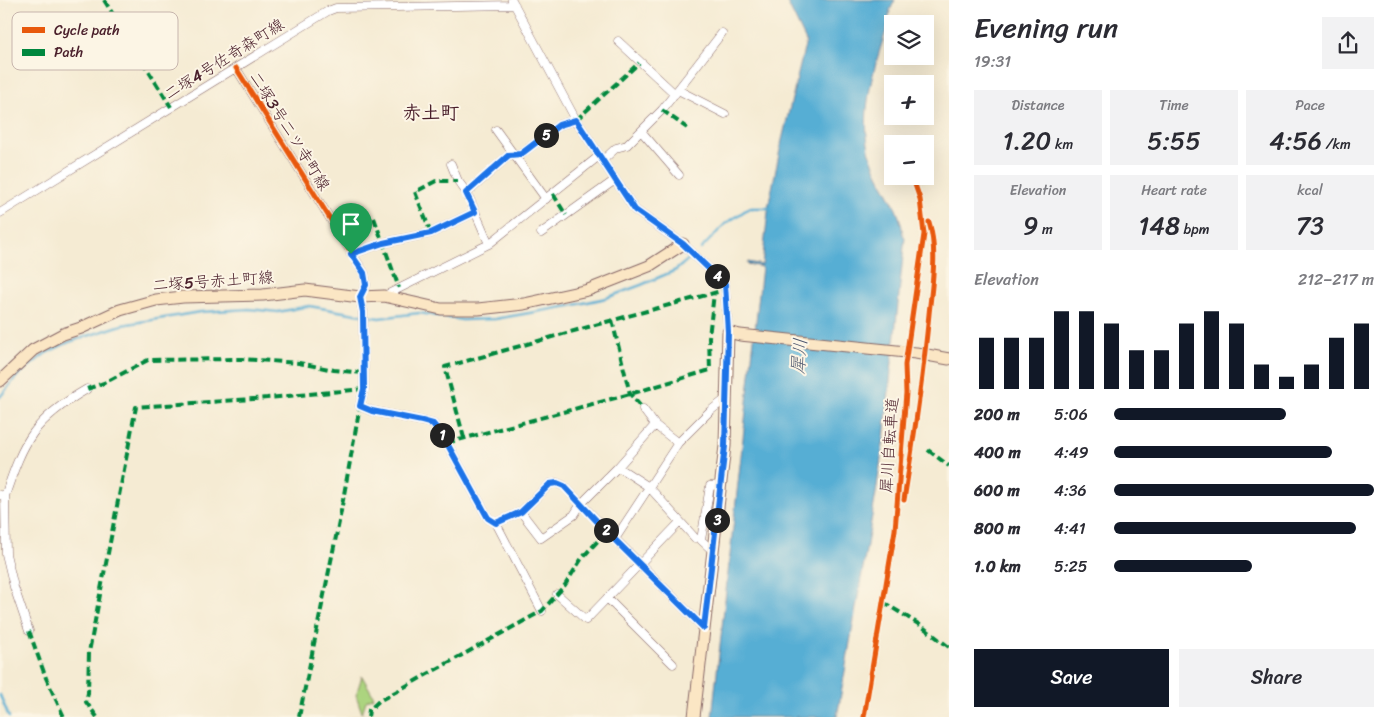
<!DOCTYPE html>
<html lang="en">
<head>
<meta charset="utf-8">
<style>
  body { margin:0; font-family:Sriracha,"Klee One",sans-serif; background:#f2f2f3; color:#2b2b33; height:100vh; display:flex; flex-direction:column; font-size:19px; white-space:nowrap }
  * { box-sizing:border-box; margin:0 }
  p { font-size:16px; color:#7c7c81 }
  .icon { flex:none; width:28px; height:28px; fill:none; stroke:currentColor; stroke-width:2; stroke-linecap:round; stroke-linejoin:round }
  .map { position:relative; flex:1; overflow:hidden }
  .drawer { display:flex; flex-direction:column; background:#fff; width:450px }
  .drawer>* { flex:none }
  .buttons { position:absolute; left:884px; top:15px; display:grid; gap:10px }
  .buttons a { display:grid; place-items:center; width:50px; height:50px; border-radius:0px; background:#fff; box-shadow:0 5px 20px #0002; font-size:25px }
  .pin { position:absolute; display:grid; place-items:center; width:42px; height:42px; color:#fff; margin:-51px -21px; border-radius:50% 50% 50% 0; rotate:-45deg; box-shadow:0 0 5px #0007 }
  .pin .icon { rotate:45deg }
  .km { position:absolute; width:25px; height:25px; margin:-12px; border-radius:50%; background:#222; color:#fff; font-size:14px; line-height:25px; text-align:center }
  .round { display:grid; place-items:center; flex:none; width:52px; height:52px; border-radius:0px; background:#f2f2f3 }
  .headline { display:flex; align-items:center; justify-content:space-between; height:85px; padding:0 25px }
  h1 { font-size:28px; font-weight:600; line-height:38px }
  .metrics { display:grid; grid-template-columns:repeat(3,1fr); gap:8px; height:85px; padding:5px 25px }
  .metrics div { display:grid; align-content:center; border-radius:0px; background:#f2f2f3; text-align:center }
  .metrics b { font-size:25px; font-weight:600 }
  .metrics small { font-size:14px; font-weight:400 }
  .metrics p { font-size:14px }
  .chart { height:140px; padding:10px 25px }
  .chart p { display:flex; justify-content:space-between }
  .chart svg { width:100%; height:90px; margin-top:5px; stroke:#111827; stroke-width:6 }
  .cta { display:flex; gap:10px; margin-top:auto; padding:10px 25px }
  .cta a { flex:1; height:58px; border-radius:0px; background:#111827; color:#fff; font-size:20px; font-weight:600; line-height:58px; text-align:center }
  .cta a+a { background:#f2f2f3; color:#2b2b33 }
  ul { padding:0 25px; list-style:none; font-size:16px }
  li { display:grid; grid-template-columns:80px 60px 1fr; align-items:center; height:38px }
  li i { height:12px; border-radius:6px; background:#111827 }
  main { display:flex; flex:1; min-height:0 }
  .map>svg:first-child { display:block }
  .green { fill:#acd47f; stroke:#7b7a55 }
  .water { fill:#57aed4; stroke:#506680 }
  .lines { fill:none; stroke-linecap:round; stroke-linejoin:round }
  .stream { stroke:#57aed4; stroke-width:2.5 }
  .street-casing { stroke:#866666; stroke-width:9 }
  .secondary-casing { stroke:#866666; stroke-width:13 }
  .street { stroke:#fff; stroke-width:8 }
  .secondary { stroke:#fbe6c4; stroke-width:11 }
  .quiet { stroke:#00873e; stroke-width:4; stroke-dasharray:8 4; stroke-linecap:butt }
  .cycleway-casing { stroke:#fcf5e5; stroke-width:8 }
  .cycleway { stroke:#e8590c; stroke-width:5 }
  .route-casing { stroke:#fff; stroke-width:10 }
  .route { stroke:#1a73e8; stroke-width:6 }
  .labels { text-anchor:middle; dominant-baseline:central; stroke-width:4; stroke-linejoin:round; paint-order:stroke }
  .street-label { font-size:16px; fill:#4a1f2b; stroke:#fcf5e5 }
  .water-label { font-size:18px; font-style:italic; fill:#4f586f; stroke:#fcf5e5 }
  .quarter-label { font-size:19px; font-weight:bold; fill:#4a1f2b; stroke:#fcf5e5 }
  .key { fill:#fcf5e5; stroke:#c7b5ad; stroke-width:1 }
  .key-label { font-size:14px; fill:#4a1f2b }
</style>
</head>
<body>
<main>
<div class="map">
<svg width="949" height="717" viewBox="0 0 949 717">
  <rect width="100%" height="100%" fill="#fcf5e5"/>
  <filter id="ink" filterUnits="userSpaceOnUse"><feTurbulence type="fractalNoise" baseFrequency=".02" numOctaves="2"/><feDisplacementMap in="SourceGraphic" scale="10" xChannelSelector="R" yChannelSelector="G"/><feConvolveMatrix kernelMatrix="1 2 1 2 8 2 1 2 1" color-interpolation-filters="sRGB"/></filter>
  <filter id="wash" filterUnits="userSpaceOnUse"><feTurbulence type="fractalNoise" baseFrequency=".0096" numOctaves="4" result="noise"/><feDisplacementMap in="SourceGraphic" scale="20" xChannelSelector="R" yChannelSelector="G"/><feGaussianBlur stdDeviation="1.12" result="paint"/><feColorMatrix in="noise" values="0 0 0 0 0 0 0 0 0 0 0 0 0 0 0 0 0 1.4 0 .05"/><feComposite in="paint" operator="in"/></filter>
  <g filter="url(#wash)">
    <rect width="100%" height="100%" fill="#f5ebd3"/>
    <path class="green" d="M 362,676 L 374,697 L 366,701 L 362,713 L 356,695 Z"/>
    <path class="water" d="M 786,0 L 895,0 C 891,8 888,13 889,22 C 874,67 855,122 875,168 C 885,191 901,210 903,235 L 905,237 L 884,438 L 876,493 L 837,717 L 712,717 L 762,267 L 747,264 L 748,262 L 762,265 L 769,203 L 782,140 L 806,41 Z"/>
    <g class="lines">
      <path class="stream" d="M 701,249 L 725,224 L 749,208 L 772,208
        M 0,397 L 18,375 L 46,353 L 69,342 L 122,325 L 200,312 L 249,309 L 278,312 L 309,306 L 379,318 L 419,313 L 462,320 L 495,319 L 570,306 L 606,298 L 641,285 L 676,270 L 691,257
        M 0,695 L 9,717"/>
    </g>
  </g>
  <g filter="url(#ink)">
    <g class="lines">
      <g class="street-casing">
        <path id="street" d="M 512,0 L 576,120 L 635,210 L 683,244 L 725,284 L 728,332
          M 618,41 L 675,94
          M 236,68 L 364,273 L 366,285 L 360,297 L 363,311 L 364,389 L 360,406 L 372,411 L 422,421 L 433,424 L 443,436 L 488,518 L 496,523 L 521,512 L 550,484 L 557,483 L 564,486 L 607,531 L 704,628
          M 678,90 L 725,114
          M 496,130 L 546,199
          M 641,131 L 679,175
          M 602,161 L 616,148 L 627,145 L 662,110 L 722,33
          M 451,164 L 458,181 L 467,193 L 489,244
          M 467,193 L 509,155 L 521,154 L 559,125 L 576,120
          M 0,213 L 328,11 L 336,8 L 515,5
          M 541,233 L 615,180
          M 351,254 L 383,243 L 431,233 L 475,212
          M 384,296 L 489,244 L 599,156
          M 643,409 L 655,425
          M 618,467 L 649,487 L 695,538
          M 0,495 L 5,496 C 24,439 34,420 87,389
          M 5,496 L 6,554 L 14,587 L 29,631
          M 521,512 L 541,538 L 574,515 L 581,504 L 618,467 L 655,425 L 678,443 L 710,411 L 727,398
          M 496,523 L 542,611
          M 615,539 L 678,443
          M 713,551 L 701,540 L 710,486 L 721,485
          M 557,594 L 586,620 L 680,522
          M 607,598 L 673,664"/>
      </g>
      <g class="secondary-casing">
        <path id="secondary" d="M 0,381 L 33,350 L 63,334 L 81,328 L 120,310 L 156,300 L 183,297 L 263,295 L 305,290 L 360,297 L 384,296 L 441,309 L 478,309 L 524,304 L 588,290 L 649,266 L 683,244
          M 694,717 L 725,446 L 728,332 L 740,335 L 916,353 L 949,359"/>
      </g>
      <use href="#street" class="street"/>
      <use href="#secondary" class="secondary"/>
      <path class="quiet" d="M 104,0 L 171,107
        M 662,110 L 687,128
        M 576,120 L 639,63
        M 553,194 L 566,215
        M 374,218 L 399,288
        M 431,233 L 415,192 L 436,181 L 458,181
        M 612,320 L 630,394 L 643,409
        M 87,389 L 104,383 L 148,360 L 242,359 L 299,363 L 334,370 L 364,373
        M 464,438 L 445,367 L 606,322 L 725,290
        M 447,443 L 630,394 L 710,370 L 709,337 L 714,293
        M 928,450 L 949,466
        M 883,602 L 920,625 L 949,647
        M 29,631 L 46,678 L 64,717
        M 97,717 L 86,702 L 88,693 L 89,652 L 136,407 L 267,398 L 364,389
        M 299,717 L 339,522 L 360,406
        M 368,717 L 369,710 L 379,701 L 542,611 L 565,585 L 582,558 L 607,531"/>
      <g class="cycleway-casing">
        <path id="cycleway" d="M 236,68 L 364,273 L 366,285 L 360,297 L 363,311 L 364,389 L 360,406 L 372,411 L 422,421 L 433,424 L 443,436 L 488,518 L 496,523 L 521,512 L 550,484 L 557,483 L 564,486 L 607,531 L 704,628
          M 904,500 C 914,438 923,376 929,314 C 932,284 938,251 929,222
          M 864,717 L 895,530 L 906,393 L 905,365 L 924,234 L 920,199 L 912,176"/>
      </g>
      <use href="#cycleway" class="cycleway"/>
    </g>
  </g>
  <g class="lines" filter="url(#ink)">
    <g class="route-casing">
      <path id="route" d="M 576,120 L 635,210 L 683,244 L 725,284 L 728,332 L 725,446 L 704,628 L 607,532 L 564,486 L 557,483 L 550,484 L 521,512 L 496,523 L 488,518 L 443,436 L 433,424 L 422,421 L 372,411 L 360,406 L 364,389 L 363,312 L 360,297 L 366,285 L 364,273 L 351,254 L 383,243 L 431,233 L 475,212 L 466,193 L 509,155 L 521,154 L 559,125 Z"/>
    </g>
    <use href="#route" class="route"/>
  </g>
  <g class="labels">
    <g class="street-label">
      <text transform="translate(224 59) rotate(-32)">二塚4号佐奇森町線</text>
      <text transform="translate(290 131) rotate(58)">二塚3号二ツ寺町線</text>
      <text transform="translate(213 281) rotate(-4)">二塚5号赤土町線</text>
      <text transform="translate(889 445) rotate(-86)">犀川自転車道</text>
    </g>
    <g class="water-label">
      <text transform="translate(799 356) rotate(-85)">犀川</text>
    </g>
    <g class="quarter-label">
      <text x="431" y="112">赤土町</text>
    </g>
  </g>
  <rect x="12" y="12" width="166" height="58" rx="8" class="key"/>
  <rect x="22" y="27" width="23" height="6" fill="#e8590c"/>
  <rect x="22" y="49" width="23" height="7" fill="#00873e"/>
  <g class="key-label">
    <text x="54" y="35">Cycle path</text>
    <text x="54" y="57">Path</text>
  </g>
</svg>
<div class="buttons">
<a><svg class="icon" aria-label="layers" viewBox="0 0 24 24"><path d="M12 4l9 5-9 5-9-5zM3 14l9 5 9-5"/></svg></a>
<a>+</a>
<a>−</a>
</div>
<div class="pin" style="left:351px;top:254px;background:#1e9e55"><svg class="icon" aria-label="arrive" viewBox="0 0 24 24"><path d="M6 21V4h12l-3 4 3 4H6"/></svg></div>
<b class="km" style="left:442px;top:435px">1</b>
<b class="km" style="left:606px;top:530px">2</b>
<b class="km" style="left:717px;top:520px">3</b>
<b class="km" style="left:717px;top:276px">4</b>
<b class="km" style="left:546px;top:135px">5</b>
</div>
<section class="drawer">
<div class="headline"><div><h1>Evening run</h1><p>19:31</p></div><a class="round"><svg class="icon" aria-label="share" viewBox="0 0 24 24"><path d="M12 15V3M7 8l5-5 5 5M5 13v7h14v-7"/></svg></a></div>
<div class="metrics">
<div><p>Distance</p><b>1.20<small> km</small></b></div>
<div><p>Time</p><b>5:55</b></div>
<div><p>Pace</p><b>4:56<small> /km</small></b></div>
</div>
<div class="metrics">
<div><p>Elevation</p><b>9<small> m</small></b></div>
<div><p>Heart rate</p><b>148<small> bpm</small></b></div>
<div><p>kcal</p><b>73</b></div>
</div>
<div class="chart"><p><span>Elevation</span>212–217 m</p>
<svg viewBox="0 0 160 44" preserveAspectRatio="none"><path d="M5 44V19M15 44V19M25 44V19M35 44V6M45 44V6M55 44V12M65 44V25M75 44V25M85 44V12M95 44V6M105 44V12M115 44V32M125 44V38M135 44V32M145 44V19M155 44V12"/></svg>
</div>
<ul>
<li><b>200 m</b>5:06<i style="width:66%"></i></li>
<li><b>400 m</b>4:49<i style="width:84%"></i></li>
<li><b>600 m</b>4:36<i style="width:100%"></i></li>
<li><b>800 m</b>4:41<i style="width:93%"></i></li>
<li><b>1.0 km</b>5:25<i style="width:53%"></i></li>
</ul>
<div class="cta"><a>Save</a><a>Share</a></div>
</section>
</main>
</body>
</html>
